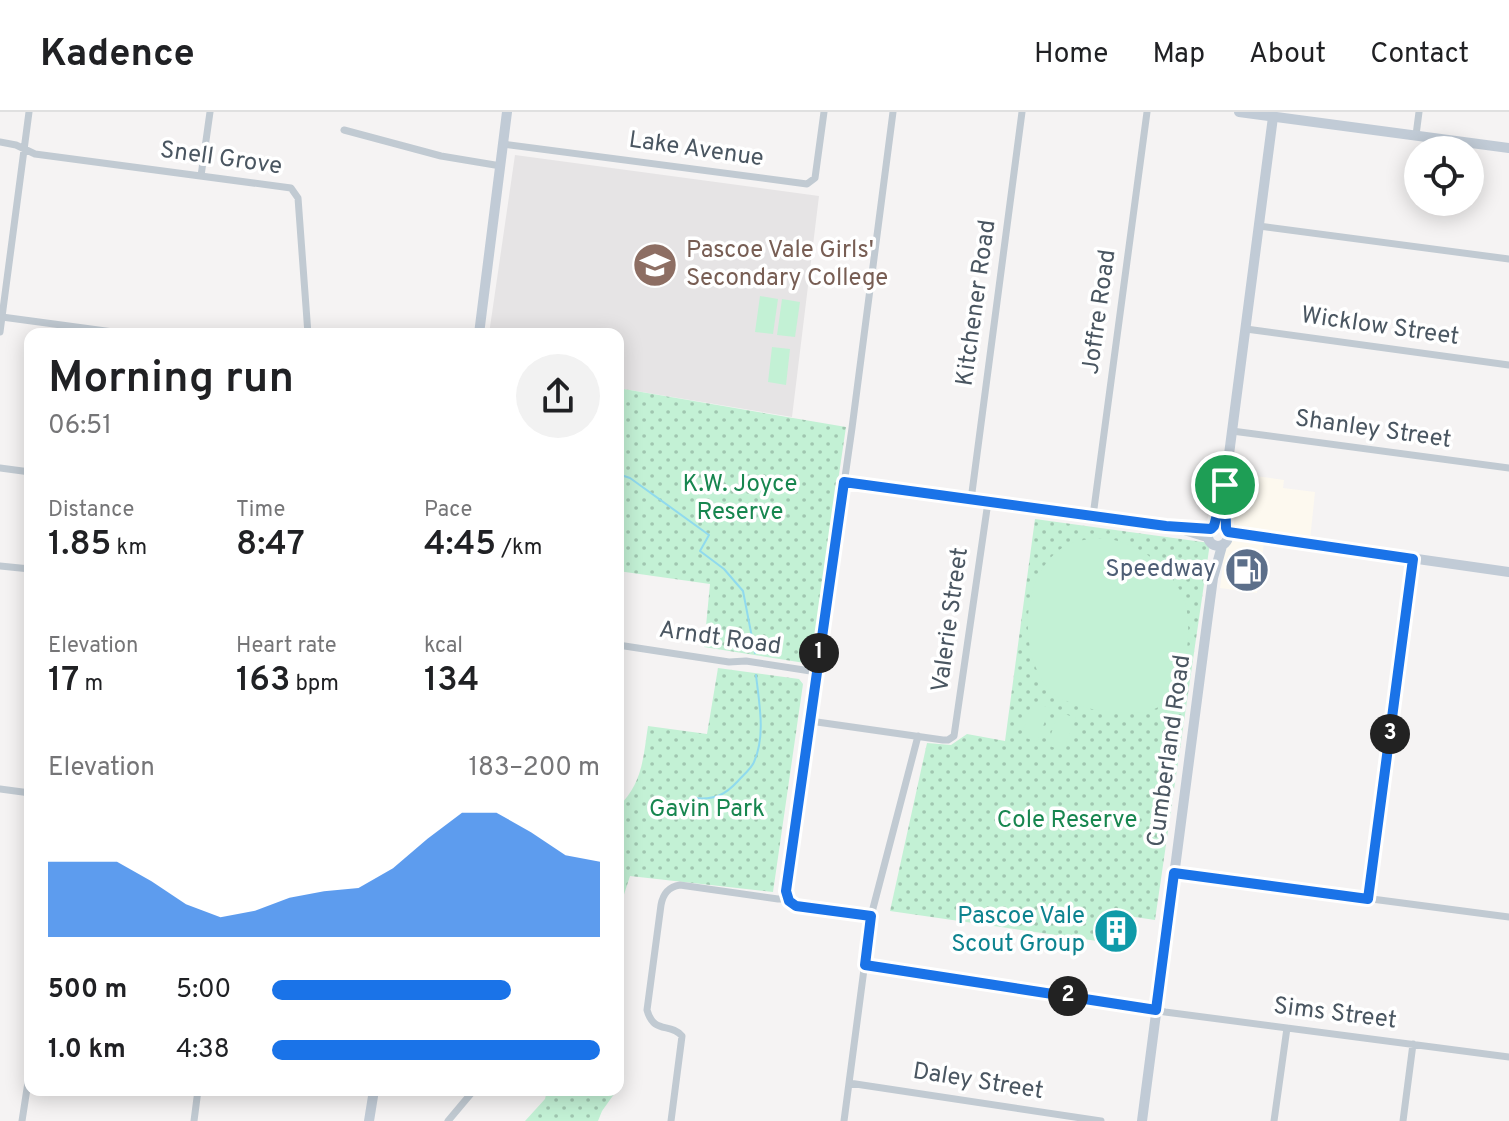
<!DOCTYPE html>
<html lang="en">
<head>
<meta charset="utf-8">
<style>
  body { margin:0; font-family:Overpass,sans-serif; background:#f2f2f2; color:#202124; height:100vh; display:flex; flex-direction:column; font-size:30px; white-space:nowrap }
  * { box-sizing:border-box; margin:0 }
  p { font-size:26px; color:#757577 }
  .icon { flex:none; width:44px; height:44px; fill:none; stroke:currentColor; stroke-width:2; stroke-linecap:round; stroke-linejoin:round }
  .map { position:relative; flex:1; overflow:hidden }
  .side { position:absolute; left:24px; top:216px; width:600px; height:768px; display:flex; flex-direction:column; background:#fff; border-radius:16px; box-shadow:0 4px 20px #0003 }
  .side>* { flex:none }
  .tools { position:absolute; left:1404px; top:24px; display:grid; gap:16px }
  .tools a { display:grid; place-items:center; width:80px; height:80px; border-radius:50%; background:#fff; box-shadow:0 4px 20px #0003; font-size:40px }
  .pin { position:absolute; display:grid; place-items:center; width:68px; height:68px; color:#fff; margin:-34px; border:4px solid #fff; border-radius:50%; box-shadow:0 2px 8px #0007 }
  .km { position:absolute; width:40px; height:40px; margin:-20px; border-radius:50%; background:#222; color:#fff; font-size:22px; line-height:40px; text-align:center }
  .round { display:grid; place-items:center; flex:none; width:84px; height:84px; border-radius:42px; background:#f2f2f2 }
  .summary { display:flex; align-items:center; justify-content:space-between; height:136px; padding:0 24px }
  h1 { font-size:44px; font-weight:600; line-height:60px }
  .figures { display:grid; grid-template-columns:repeat(3,1fr); gap:12px; height:136px; padding:8px 24px }
  .figures div { display:grid; align-content:center }
  .figures b { font-size:34px; font-weight:600 }
  .figures small { font-size:22px; font-weight:400 }
  .figures p { font-size:22px }
  .chart { height:224px; padding:16px 24px }
  .chart p { display:flex; justify-content:space-between }
  .chart svg { width:100%; height:144px; margin-top:8px; fill:#1a73e8; opacity:.7 }
  ul { padding:0 24px; list-style:none; font-size:26px }
  li { display:grid; grid-template-columns:128px 96px 1fr; align-items:center; height:60px }
  li i { height:20px; border-radius:10px; background:#1a73e8 }
  header { display:flex; align-items:center; gap:48px; box-sizing:border-box; height:112px; padding:0 40px; background:#fff; border-bottom:2px solid #e0e0e0 }
  header strong { font-size:38px }
  nav { display:flex; gap:44px; margin-inline-start:auto; font-size:28px }
  .map>svg:first-child { display:block }
  .commercial { fill:#fdf9ef }
  .education { fill:#e6e4e5 }
  .park { fill:url(#park-dots) }
  .pitch { fill:#c3f1d5 }
  .lines { fill:none; stroke-linecap:round; stroke-linejoin:round }
  .stream { stroke:#90daee; stroke-width:2 }
  .street { stroke:#c1cad2; stroke-width:7 }
  .secondary { stroke:#c1cbd6; stroke-width:10 }
  .route-casing { stroke:#fff; stroke-width:16 }
  .route { stroke:#1a73e8; stroke-width:10 }
  .labels { text-anchor:middle; dominant-baseline:central; stroke-width:7; stroke-linejoin:round; paint-order:stroke }
  .street-label { font-size:24px; fill:#4a5661; stroke:#fff }
  .education-label { font-size:24px; fill:#785e54; stroke:#fff; text-anchor:start }
  .park-label { font-size:24px; fill:#17864f; stroke:#fff }
  .service-label { font-size:24px; fill:#4e5e75; stroke:#fff; text-anchor:end }
  .culture-label { font-size:24px; fill:#0d838f; stroke:#fff; text-anchor:end }
</style>
</head>
<body>
<header>
<strong>Kadence</strong>
<nav><a>Home</a><a>Map</a><a>About</a><a>Contact</a></nav>
</header>
<div class="map">
<svg width="1509" height="1009" viewBox="0 0 1509 1009">
  <defs>
    <pattern id="park-dots" width="8" height="8" patternUnits="userSpaceOnUse" patternTransform="scale(2)"><rect width="8" height="8" fill="#c3f1d5"/><path d="M2 2h.1M6 6h.1" fill="none" stroke="#a0c6b0" stroke-width="1.8" stroke-linecap="round"/></pattern>
  </defs>
  <rect width="100%" height="100%" fill="#f5f3f3"/>
  <path class="commercial" d="M 1234,361 L 1284,368 L 1283,376 L 1315,380 L 1310,428 L 1265,424 L 1257,481 L 1220,476 Z"/>
  <path class="education" d="M 515,43 L 819,84 L 792,305 L 618,276 L 618,222 L 489,222 Z"/>
  <path class="park" d="M 618,276 L 846,315 L 811,552 L 704,535 L 710,472 L 618,459 Z
    M 1035,407 L 1210,431 L 1155,808 L 1108,801 L 1104,830 L 890,799 L 927,631 L 951,633 L 967,622 L 1005,629 Z
    M 718,556 L 799,567 L 803,572 L 773,780 L 630,764 L 618,801 L 618,695 C 643,671 643,646 648,614 L 707,622 Z
    M 547,978 L 617,978 L 602,999 L 598,1009 L 525,1009 L 545,987 Z"/>
  <path class="pitch" d="M 760,184 L 778,187 L 773,222 L 755,220 Z
    M 782,187 L 800,190 L 795,225 L 777,223 Z
    M 772,235 L 790,237 L 786,273 L 768,270 Z
    M 1103,426 C 1138,430 1174,456 1185,491 C 1192,513 1187,561 1174,581 C 1168,590 1156,598 1145,600 C 1119,604 1064,597 1047,575 C 1018,539 1021,463 1062,436 C 1074,428 1088,427 1103,426 Z
    M 1033,590 L 1050,596 L 1037,630 L 1021,624 Z
    M 1059,600 L 1076,606 L 1063,639 L 1047,633 Z"/>
  <g class="lines">
    <path class="stream" d="M 618,362 L 630,366 L 709,423 L 700,439 L 724,457 L 743,479 L 755,541
      M 695,686 C 715,688 725,683 738,669 C 743,663 751,657 754,650 C 766,623 759,591 756,563"/>
    <path class="street" d="M 344,18 L 441,44 L 501,54
      M 1416,23 L 1419,0
      M 0,30 L 16,33 L 35,42 L 291,76 L 298,86 L 308,222
      M 503,32 L 807,72 L 815,66 L 824,0
      M 201,64 L 210,0
      M 1259,114 L 1509,147
      M 2,205 L 128,222
      M 1246,217 L 1509,253
      M 0,220 L 29,0
      M 1232,319 L 1509,356
      M 0,356 L 30,360
      M 844,370 L 1166,414 L 1211,417
      M 971,388 L 1022,0
      M 1093,404 L 1147,0
      M 1179,418 L 1208,427
      M 0,454 L 30,457
      M 618,533 L 729,550 L 746,549 L 817,560
      M 810,609 L 943,628 L 948,628 L 954,624 L 988,390
      M 0,677 L 30,681
      M 1174,761 L 1509,805
      M 1368,787 L 1413,447
      M 871,804 L 796,794 L 789,789 L 786,779 L 852,316 L 893,0
      M 865,853 L 1145,895 L 1165,900 L 1509,945
      M 849,971 L 1101,1009
      M 22,1009 L 30,957
      M 194,1009 L 198,978
      M 448,1009 L 474,978
      M 671,1009 L 682,924 C 670,910 654,923 647,898 L 661,793 C 663,782 668,775 680,773 L 778,787 L 787,787
      M 844,1009 L 871,804 L 918,624
      M 1274,1009 L 1287,916
      M 1403,1009 L 1413,932"/>
    <path class="secondary" d="M 1239,0 L 1509,36
      M 479,222 L 507,0
      M1208 424a10 10 0 1 1 20 0a10 10 0 1 1-20 0Z
      M 1226,416 L 1225,373 L 1273,5
      M 1228,420 L 1509,460
      M 369,1009 L 374,978
      M 1142,1009 L 1207,511 L 1213,466 L 1222,434"/>
  </g>
  <g class="lines">
    <g class="route-casing">
      <path id="route" d="M 844,370 L 1166,414 L 1211,417 L 1214,414 L 1225,373 L 1226,416 L 1228,420 L 1413,447 L 1368,787 L 1174,761 L 1156,898 L 865,853 L 871,804 L 796,794 L 789,789 L 786,779 Z"/>
    </g>
    <use href="#route" class="route"/>
  </g>
  <defs>
    <g id="school-disc" transform="scale(2.3)"><circle r="9.5" fill="#8d6e63" stroke="#fff"/><path d="M0-5L7-2L0 1L-7-2ZM-4 1L0 2.5L4 1V4Q0 6-4 4Z" fill="#fff"/></g>
    <g id="fuel-disc" transform="scale(2.3)"><circle r="9.5" fill="#5c6f8a" stroke="#fff"/><path d="M-5.5-6h7V0h2V4h1.3V-2.5L3-4.5l.8-.8L6-3V5H2.5V1h-1V6h-7ZM-4.2-4.7v3.2H.2V-4.7Z" fill="#fff"/></g>
    <g id="building-disc" transform="scale(2.3)"><circle r="9.5" fill="#0f9aa8" stroke="#fff"/><path d="M-4-6H4V6H1V3H-1V6H-4ZM-2.5-4.3h1.7v1.8h-1.7ZM.8-4.3h1.7v1.8H.8ZM-2.5-1h1.7V.8h-1.7ZM.8-1h1.7V.8H.8Z" fill="#fff"/></g>
  </defs>
  <g fill-rule="evenodd">
    <use href="#school-disc" x="655" y="153"/>
    <use href="#fuel-disc" x="1247" y="458"/>
    <use href="#building-disc" x="1116" y="819"/>
  </g>
  <g class="labels">
    <g class="street-label">
      <text transform="translate(696 38) rotate(8)">Lake Avenue</text>
      <text transform="translate(221 47) rotate(8)">Snell Grove</text>
      <text transform="translate(977 191) rotate(-82)">Kitchener Road</text>
      <text transform="translate(1100 200) rotate(-82)">Joffre Road</text>
      <text transform="translate(1380 215) rotate(8)">Wicklow Street</text>
      <text transform="translate(1373 318) rotate(8)">Shanley Street</text>
      <text transform="translate(951 508) rotate(-82)">Valerie Street</text>
      <text transform="translate(720 527) rotate(8)">Arndt Road</text>
      <text transform="translate(1170 639) rotate(-82)">Cumberland Road</text>
      <text transform="translate(1335 902) rotate(7)">Sims Street</text>
      <text transform="translate(978 970) rotate(9)">Daley Street</text>
    </g>
    <g class="education-label">
      <text x="686" y="139">Pascoe Vale Girls'<tspan x="686" dy="28">Secondary College</tspan></text>
    </g>
    <g class="park-label">
      <text x="740" y="373">K.W. Joyce<tspan x="740" dy="28">Reserve</tspan></text>
      <text x="707" y="698">Gavin Park</text>
      <text x="1067" y="709">Cole Reserve</text>
    </g>
    <g class="service-label">
      <text x="1216" y="458">Speedway</text>
    </g>
    <g class="culture-label">
      <text x="1085" y="805">Pascoe Vale<tspan x="1085" dy="28">Scout Group</tspan></text>
    </g>
  </g>
</svg>
<div class="tools">
<a><svg class="icon" aria-label="locate" viewBox="0 0 24 24"><circle cx="12" cy="12" r="6"/><path d="M12 2v4M12 18v4M2 12h4M18 12h4"/></svg></a>
</div>
<div class="pin" style="left:1225px;top:373px;background:#1e9e55"><svg class="icon" aria-label="arrive" viewBox="0 0 24 24"><path d="M6 21V4h12l-3 4 3 4H6"/></svg></div>
<b class="km" style="left:819px;top:541px">1</b>
<b class="km" style="left:1068px;top:884px">2</b>
<b class="km" style="left:1390px;top:622px">3</b>
<section class="side">
<div class="summary"><div><h1>Morning run</h1><p>06:51</p></div><a class="round"><svg class="icon" aria-label="share" viewBox="0 0 24 24"><path d="M12 15V3M7 8l5-5 5 5M5 13v7h14v-7"/></svg></a></div>
<div class="figures">
<div><p>Distance</p><b>1.85<small> km</small></b></div>
<div><p>Time</p><b>8:47</b></div>
<div><p>Pace</p><b>4:45<small> /km</small></b></div>
</div>
<div class="figures">
<div><p>Elevation</p><b>17<small> m</small></b></div>
<div><p>Heart rate</p><b>163<small> bpm</small></b></div>
<div><p>kcal</p><b>134</b></div>
</div>
<div class="chart"><p><span>Elevation</span>183–200 m</p>
<svg viewBox="0 0 160 44" preserveAspectRatio="none"><path d="M0 44V21L10 21L20 21L30 27L40 34L50 38L60 36L70 32L80 30L90 29L100 23L110 14L120 6L130 6L140 12L150 19L160 21V44z"/></svg>
</div>
<ul>
<li><b>500 m</b>5:00<i style="width:73%"></i></li>
<li><b>1.0 km</b>4:38<i style="width:100%"></i></li>
</ul>
</section>
</div>
</body>
</html>
